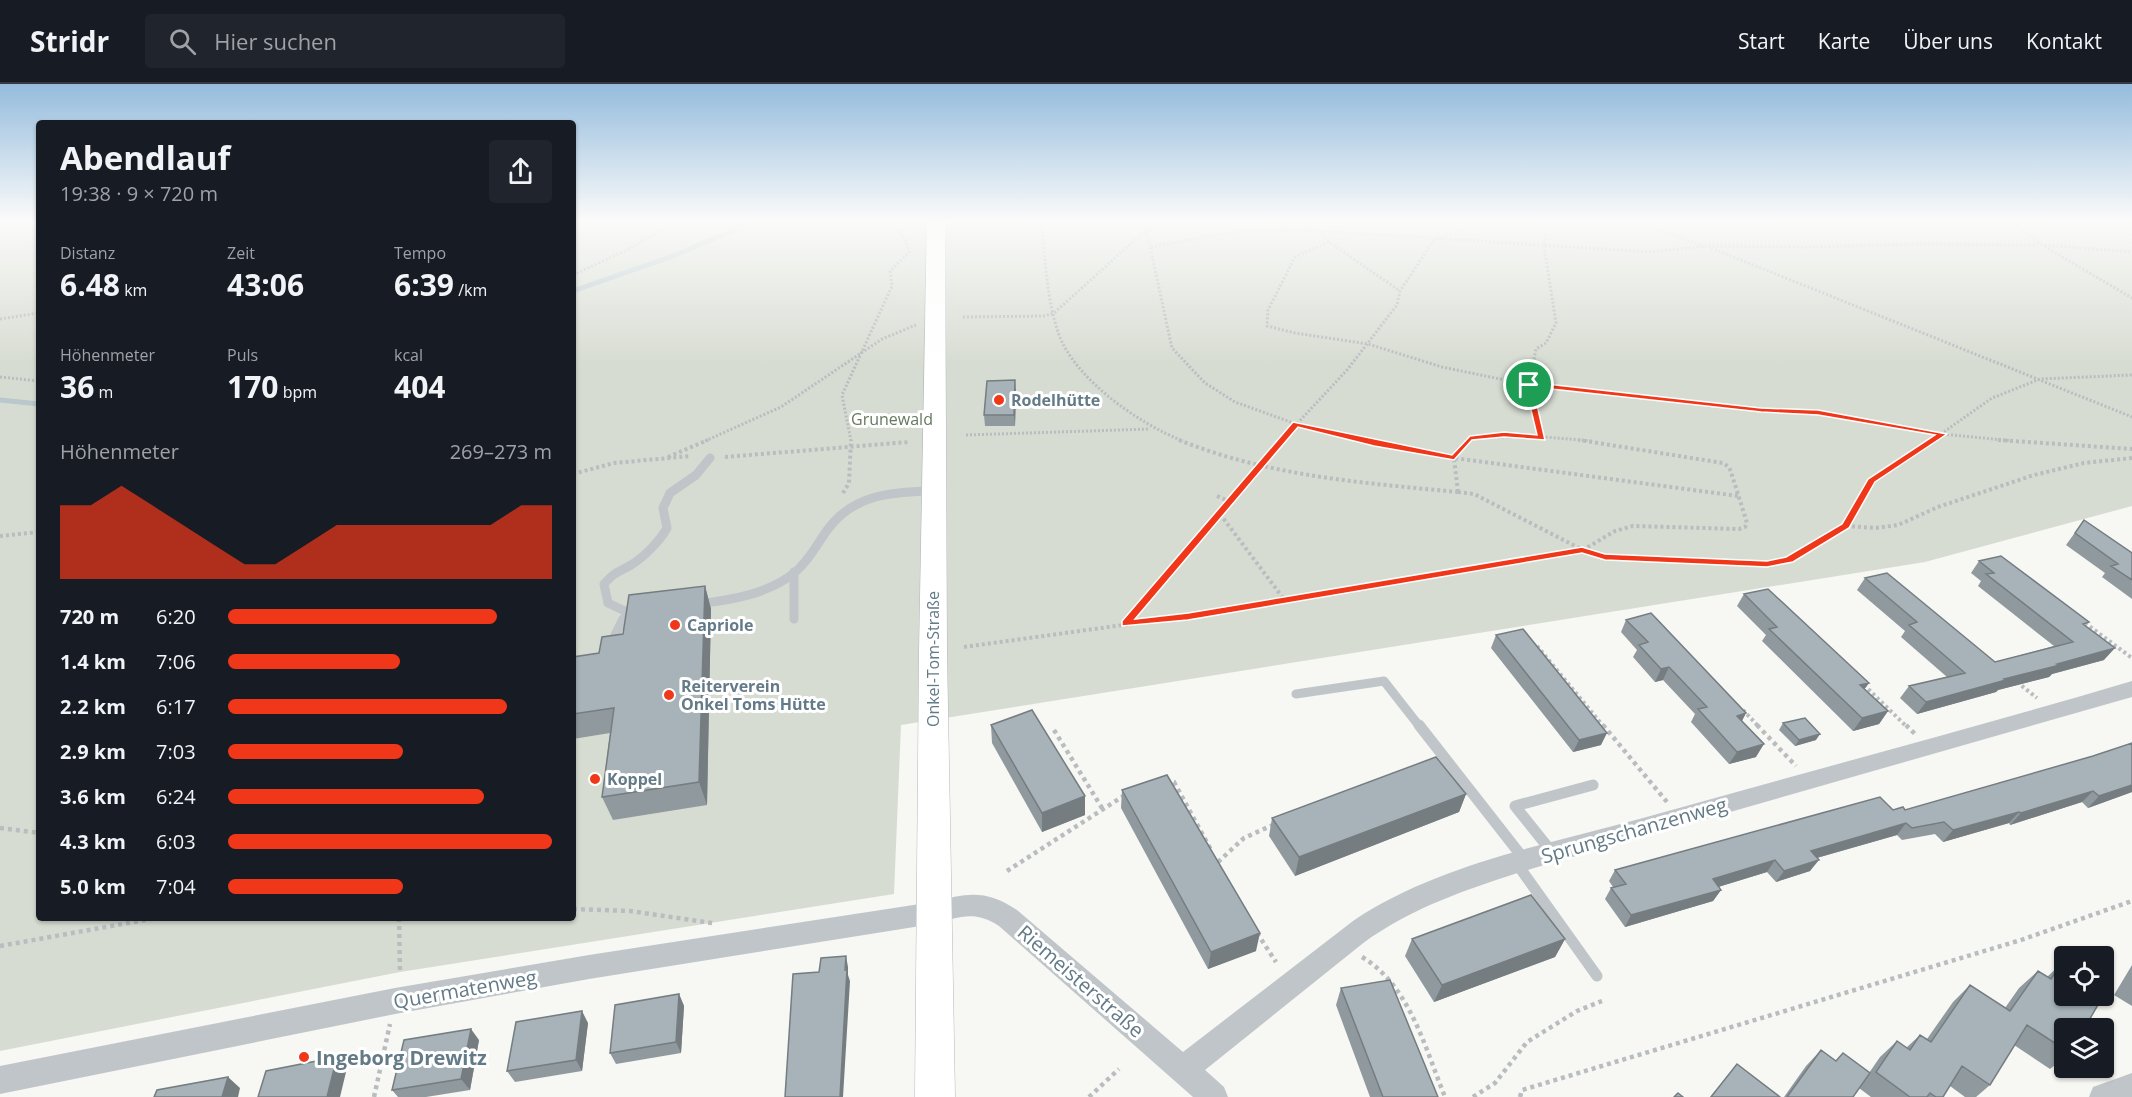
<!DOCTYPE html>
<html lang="de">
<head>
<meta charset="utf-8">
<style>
  body { margin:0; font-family:"Open Sans",sans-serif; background:#20242c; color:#f1f3f6; height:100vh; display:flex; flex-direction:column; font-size:22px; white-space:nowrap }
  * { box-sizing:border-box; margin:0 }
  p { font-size:20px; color:#9ea1a6 }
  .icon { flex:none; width:33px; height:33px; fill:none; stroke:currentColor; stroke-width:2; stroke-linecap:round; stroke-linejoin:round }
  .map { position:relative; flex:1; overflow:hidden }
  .drawer { position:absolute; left:36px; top:36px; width:540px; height:801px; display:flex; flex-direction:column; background:#171b24; border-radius:6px; box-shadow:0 2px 4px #0004 }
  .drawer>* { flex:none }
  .fabs { position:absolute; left:2054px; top:862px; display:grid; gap:12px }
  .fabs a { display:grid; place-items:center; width:60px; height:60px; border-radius:6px; background:#171b24; box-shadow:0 2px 4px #0004; font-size:30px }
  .pin { position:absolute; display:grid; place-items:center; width:51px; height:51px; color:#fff; margin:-26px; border:3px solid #fff; border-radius:50%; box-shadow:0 2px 6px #0007 }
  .round { display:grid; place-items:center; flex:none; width:63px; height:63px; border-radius:6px; background:#20242c }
  .headline { display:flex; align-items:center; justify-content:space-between; height:102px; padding:0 24px }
  h1 { font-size:33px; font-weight:700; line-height:45px }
  .stats { display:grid; grid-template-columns:repeat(3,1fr); gap:9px; height:102px; padding:6px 24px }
  .stats div { display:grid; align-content:center }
  .stats b { font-size:30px; font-weight:700 }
  .stats small { font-size:16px; font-weight:400 }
  .stats p { font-size:16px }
  .chart { height:168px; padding:12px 24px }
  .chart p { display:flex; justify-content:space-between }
  .chart svg { width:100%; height:108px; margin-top:6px; fill:#f13719; opacity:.7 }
  ul { padding:0 24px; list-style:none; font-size:20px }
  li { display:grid; grid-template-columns:96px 72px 1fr; align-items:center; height:45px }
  li i { height:15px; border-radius:8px; background:#f13719 }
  header { display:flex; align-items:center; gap:36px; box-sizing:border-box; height:84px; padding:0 30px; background:#171b24; border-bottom:2px solid #363941 }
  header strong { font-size:28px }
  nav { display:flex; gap:33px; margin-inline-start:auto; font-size:21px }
  .search { width:420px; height:54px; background:#20242c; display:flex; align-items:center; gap:15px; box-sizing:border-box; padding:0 21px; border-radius:6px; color:#9ea1a6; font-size:22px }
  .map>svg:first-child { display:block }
  .green { fill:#d7dcd2 }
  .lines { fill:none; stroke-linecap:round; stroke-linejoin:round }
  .stream { stroke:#b9c8cc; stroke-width:5 }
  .secondary-casing { stroke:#b1b9bd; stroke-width:1 }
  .path-far2 { stroke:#b9bdc0; stroke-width:3; stroke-dasharray:2 2; stroke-linecap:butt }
  .path-far1 { stroke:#b9bdc0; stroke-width:4; stroke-dasharray:3 3; stroke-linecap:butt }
  .path { stroke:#b9bdc0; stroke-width:4.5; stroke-dasharray:4 4; stroke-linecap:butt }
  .service-far1 { stroke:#bfc5c8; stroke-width:9 }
  .service { stroke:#bfc5c8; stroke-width:11 }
  .minor { fill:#bfc5c8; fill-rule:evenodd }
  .secondary { fill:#fff; fill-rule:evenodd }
  .wall { fill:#909a9e }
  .shaded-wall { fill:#757d81 }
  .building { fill:#a7b3b8; stroke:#757d81; stroke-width:1.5 }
  .route { fill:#f13719; stroke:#fff; stroke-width:1.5; fill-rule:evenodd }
  .poi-dot { fill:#f13719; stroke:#fff; stroke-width:2 }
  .labels { text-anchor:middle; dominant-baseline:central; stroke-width:6; stroke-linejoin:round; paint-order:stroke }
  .poi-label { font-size:16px; font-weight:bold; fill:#637a87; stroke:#fff; text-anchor:start }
  .park-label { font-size:16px; fill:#66785f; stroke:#fff }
  .street-label { font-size:16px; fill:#637a87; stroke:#fff }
  .near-street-label { font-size:20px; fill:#637a87; stroke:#fff }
  .near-poi-label { font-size:20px; font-weight:bold; fill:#637a87; stroke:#fff; text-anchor:start }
</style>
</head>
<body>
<header>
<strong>Stridr</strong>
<div class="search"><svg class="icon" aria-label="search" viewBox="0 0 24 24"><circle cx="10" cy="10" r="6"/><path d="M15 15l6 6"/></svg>Hier suchen</div>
<nav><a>Start</a><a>Karte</a><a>Über uns</a><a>Kontakt</a></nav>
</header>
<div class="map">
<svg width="2132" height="1013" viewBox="0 0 2132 1013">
  <rect width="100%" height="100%" fill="#f7f7f3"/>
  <path class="green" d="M 0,138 L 39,138 L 39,834 L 573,834 L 573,138 L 2132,138 L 2132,422 L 1925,478 L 901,641 L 894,810 L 400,888 L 0,967 Z"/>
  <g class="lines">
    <path class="stream" d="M 573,207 L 673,172 L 753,138
      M 0,316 L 39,320"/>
    <g class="secondary-casing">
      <path id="secondary" d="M 927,138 L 945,138 L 947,569 L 955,1013 L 915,1013 L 919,569 Z"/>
    </g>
    <path class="path-far2" d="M 1018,138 L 1048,138
      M 1634,138 L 1704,162
      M 2013,138 L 2042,161 L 2132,214
      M 1041,139 C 1046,175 1046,213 1058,248 C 1073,294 1139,340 1183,357
      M 1146,144 L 1172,264 L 1205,299 L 1235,318 L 1296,340 L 1368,357
      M 1320,147 L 1329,158 L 1400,207
      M 1329,158 L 1295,173 L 1268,226 L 1267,242 L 1295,249 L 1368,260 L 1442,283 L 1529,301 L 1536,265 L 1546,259 L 1556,239 L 1544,162 L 1548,138
      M 1151,163 L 1234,148 L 1290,145 L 1649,168 L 1707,162 L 1805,163 L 1922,160 L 2042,161 L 2132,168
      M 1711,164 L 2132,333
      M 573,191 L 631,164 L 675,138
      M 963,233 L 1044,232 L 1054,229 L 1155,138
      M 0,235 L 39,229
      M 0,293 L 39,297
      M 966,351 L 1150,345
      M 1542,354 L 1529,301 L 1761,326 L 1818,328 L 1942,350 L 2013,357
      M 705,357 L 781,323 L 882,255 L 916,241
      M 851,357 L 842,311 L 892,202 L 890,187 L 909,168 L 906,157 L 890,138
      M 1281,357 L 1347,286 L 1397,221 L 1400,207 L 1434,156 L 1480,138
      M 1467,357 L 1470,354 L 1533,352 L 1593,357
      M 1931,357 L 1992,314 L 2040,295 L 2132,291"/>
    <path class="path-far1" d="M 1179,356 C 1268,392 1363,399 1458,408
      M 1361,356 L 1454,374 L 1738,412
      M 1998,356 L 2132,365
      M 668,373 L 708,356
      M 725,373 L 909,358
      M 573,390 L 614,379 L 691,372
      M 1458,408 L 1474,410 L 1583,466 L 1615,447 L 1633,442 L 1739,445 L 1745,443 L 1747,439 L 1731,388 L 1729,383 L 1723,379 L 1579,356
      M 1458,408 L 1454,374 L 1468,356
      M 843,409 L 849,399 L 851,356
      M 1217,412 L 1231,418
      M 1220,430 L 1283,514
      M 1846,442 L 1876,444 L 1898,441 L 1938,423 L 2034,391 L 2084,379 L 2132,374
      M 0,452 L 39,448
      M 1126,539 L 1282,356
      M 2085,539 L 2132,574
      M 1537,562 L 1604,643
      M 964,563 L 1188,532 L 1583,466 L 1605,473 L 1767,480 L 1789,476 L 1846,442 L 1872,397 L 1933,356
      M 2017,598 L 2037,614
      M 1864,601 L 1907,643
      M 1743,626 L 1759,643"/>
    <path class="path" d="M 1603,641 L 1667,718
      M 1757,641 L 1796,682
      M 1906,641 L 1915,650
      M 1054,646 L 1102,724
      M 1166,697 L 1174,698 L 1211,766
      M 0,744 L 39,749
      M 1218,778 L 1244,754 L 1275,740
      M 1007,787 L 1125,711
      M 573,825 L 630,827 L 712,839
      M 399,834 L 400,888
      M 1257,849 L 1276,878
      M 0,862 L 156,834
      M 1362,873 C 1410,902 1425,964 1445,1013
      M 374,1013 L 390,940
      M 1089,1013 L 1119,985
      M 1473,1013 L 1495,999 L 1527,958 L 1577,927 L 1602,917
      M 1520,1013 L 1522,1006 L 2021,856 L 2132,817"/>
    <path class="service-far1" d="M 794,488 L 794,535
      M 698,520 C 731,516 768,510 794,489 C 809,477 817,460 828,445 C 854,410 892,408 932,407
      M 627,528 L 608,519 L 604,500 C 616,487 617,489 631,481 C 644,473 660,457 667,444 L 663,424 L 670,409 L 696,391 L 710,374
      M 610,561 L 623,535 L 636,526
      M 1296,610 L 1384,597 L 1420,643"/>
    <path class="service" d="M 1419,641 L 1524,775
      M 1551,767 L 1515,722 L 1593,701
      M 1517,780 L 1597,892"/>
    <path class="minor" d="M 2132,597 L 2132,613 L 1541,782 C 1479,801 1415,821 1362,860 L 1205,986 L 1224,1003 L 1228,1013 L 1193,1013 L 999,842 C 975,826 959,833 933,840 L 589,895 L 395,930 L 0,1010 L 0,982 L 395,904 L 589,871 L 933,818 C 967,809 986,805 1017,826 L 1183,968 L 1353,837 C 1438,780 1546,761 1643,734 C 1806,688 1970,645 2132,597 Z
      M 2132,989 L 2132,1013 L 2089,1013 L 2093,1003 Z"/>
    <use href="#secondary" class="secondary"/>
  </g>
  <path class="wall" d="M 1016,308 L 1015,342 L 985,342 L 984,331 Z
    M 2084,436 L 2132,469 L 2132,515 L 2102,493 L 2105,489 L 2066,461 Z
    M 1979,477 L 2086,542 L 2104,576 L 2052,590 L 2049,593 L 1998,606 L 1996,608 L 1917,630 L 1900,614 L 1909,602 L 1947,593 L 1901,553 L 1905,547 L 1857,506 L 1865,494 L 1995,578 L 2054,562 L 1978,502 L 1981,497 L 1971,489 Z
    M 705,502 L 711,525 L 707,721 L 613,736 L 602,713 L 610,649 L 573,655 L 573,573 L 599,569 L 623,550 Z
    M 1744,510 L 1864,605 L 1888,627 L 1879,640 L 1853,647 L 1762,557 L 1766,551 L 1737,522 Z
    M 1626,536 L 1746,629 L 1742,637 L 1756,673 L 1729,680 L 1691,638 L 1695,630 L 1663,596 L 1655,598 L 1633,573 L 1637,566 L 1621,548 Z
    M 1496,551 L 1601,661 L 1573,668 L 1491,564 Z
    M 1783,639 L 1816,656 L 1795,662 L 1779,646 Z
    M 991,641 L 1085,712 L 1085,731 L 1042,748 L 992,659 Z
    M 2093,672 L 2132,708 L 2088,724 L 2082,718 L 2010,741 L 2009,739 L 1943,758 L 1935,750 L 1902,756 L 1897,751 L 1817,774 L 1810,787 L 1776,798 L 1767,788 L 1718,803 L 1721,806 L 1713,817 L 1625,843 L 1605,815 L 1611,804 L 1613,803 L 1609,797 L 1615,786 L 1893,726 L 1905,726 Z
    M 1122,706 L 1256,867 L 1208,885 L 1121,724 Z
    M 1466,710 L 1459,728 L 1295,792 L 1269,752 L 1272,734 Z
    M 1412,855 L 1565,855 L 1555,873 L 1434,918 L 1405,872 Z
    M 2062,879 L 2064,974 L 2050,985 L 2014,961 L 1990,1001 L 1976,1013 L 1965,1013 L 1950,1002 L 1943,1013 L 1871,1013 L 1859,1004 L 1853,1013 L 1784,1013 L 1806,982 L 1821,966 L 1836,977 L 1843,969 L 1869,989 L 1880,973 L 1897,957 L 1906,964 L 1920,951 L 1927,955 L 1953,918 L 1970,901 L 2005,924 L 2019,904 L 2038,887 L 2047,893 Z
    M 2132,881 L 2132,922 L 2114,911 Z
    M 1341,904 L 1438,1013 L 1370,1013 L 1336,921 Z
    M 679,910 L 684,922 L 681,969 L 616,980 L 610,969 Z
    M 588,939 L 582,987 L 515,998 L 507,987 Z
    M 479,956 L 470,1006 L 426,1013 L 398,1013 L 392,1006 Z
    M 1737,980 L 1780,1013 L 1710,1013 Z"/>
  <path class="shaded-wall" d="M 1015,296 L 1016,308 L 1015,342 L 1014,331 Z
    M 705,502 L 711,525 L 707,721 L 699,698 Z
    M 2115,564 L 2104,576 L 2052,590 L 2049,593 L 1998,606 L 1996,608 L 1917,630 L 1926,618 L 2004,595 Z
    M 1669,583 L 1663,596 L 1655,598 L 1661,585 Z
    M 1869,599 L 1860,611 L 1860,601 Z
    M 1888,627 L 1879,640 L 1853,647 L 1862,634 Z
    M 1746,629 L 1739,642 L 1737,632 Z
    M 1607,649 L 1601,661 L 1573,668 L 1579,656 Z
    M 1820,650 L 1816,656 L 1795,662 L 1799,656 Z
    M 1764,660 L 1756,673 L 1729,680 L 1737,668 Z
    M 2132,701 L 2132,708 L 2088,724 L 2099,712 Z
    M 2093,707 L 2082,718 L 2010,741 L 2021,729 Z
    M 1466,710 L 1459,728 L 1295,792 L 1299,773 Z
    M 1085,712 L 1085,731 L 1042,748 L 1042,729 Z
    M 2019,728 L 2009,739 L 1943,758 L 1953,746 Z
    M 1906,739 L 1897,751 L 1802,778 L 1811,767 Z
    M 1775,776 L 1767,788 L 1705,807 L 1713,795 Z
    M 1819,776 L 1810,787 L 1776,798 L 1784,787 Z
    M 1721,806 L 1713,817 L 1625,843 L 1631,831 Z
    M 1260,849 L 1256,867 L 1208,885 L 1211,868 Z
    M 1565,855 L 1555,873 L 1434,918 L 1442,901 Z
    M 846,872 L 848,883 L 848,891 L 850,897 L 843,1013 L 840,1013 Z
    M 679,910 L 684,922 L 681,969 L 676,958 Z
    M 582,927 L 588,939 L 582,987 L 576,976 Z
    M 471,945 L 479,956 L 470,1006 L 461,995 Z
    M 337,973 L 347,984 L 340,1013 L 327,1013 Z
    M 228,993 L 240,1004 L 238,1013 L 222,1013 Z"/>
  <path class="building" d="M 1015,296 L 1014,331 L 984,331 L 987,297 Z
    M 2084,436 L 2132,469 L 2132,496 L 2111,482 L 2118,480 L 2075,449 Z
    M 2001,472 L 2089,538 L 2083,540 L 2115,564 L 2057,580 L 2060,581 L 2004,595 L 2006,596 L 1926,618 L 1909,602 L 1965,589 L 1909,541 L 1917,538 L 1865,494 L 1887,489 L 1995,578 L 2073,558 L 1986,490 L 1994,489 L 1979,477 Z
    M 705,502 L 699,698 L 602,713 L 614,624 L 573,630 L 573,573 L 599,569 L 602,553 L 623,550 L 629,511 Z
    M 1768,505 L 1869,599 L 1860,601 L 1888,627 L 1862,634 L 1769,545 L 1777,543 L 1744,510 Z
    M 1651,529 L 1746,629 L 1737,632 L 1764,660 L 1737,668 L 1698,625 L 1707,623 L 1669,583 L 1661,585 L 1639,561 L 1648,558 L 1626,536 Z
    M 1523,545 L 1607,649 L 1579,656 L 1496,551 Z
    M 1032,626 L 1085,712 L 1042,729 L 991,641 Z
    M 1805,634 L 1820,650 L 1799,656 L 1783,639 Z
    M 2132,659 L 2132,701 L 2099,712 L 2093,707 L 2021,729 L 2019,728 L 1953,746 L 1944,738 L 1912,744 L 1906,739 L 1811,767 L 1819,776 L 1784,787 L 1775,776 L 1713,795 L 1721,806 L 1631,831 L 1611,804 L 1626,800 L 1615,786 L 1880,713 L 1893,726 L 1903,723 L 1905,726 L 2093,672 Z
    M 1436,673 L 1466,710 L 1299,773 L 1272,734 Z
    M 1167,691 L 1260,849 L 1211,868 L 1122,706 Z
    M 1531,811 L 1565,855 L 1442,901 L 1412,855 Z
    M 846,872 L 845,886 L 847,886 L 840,1013 L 785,1013 L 793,890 L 819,888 L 821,874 Z
    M 2062,879 L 2064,880 L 2064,912 L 2103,912 L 2103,905 L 2106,907 L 2084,945 L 2064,945 L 2064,965 L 2027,941 L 1990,1001 L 1962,982 L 1943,1013 L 1936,1013 L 1930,1009 L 1927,1013 L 1910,1013 L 1876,988 L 1897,957 L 1910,966 L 1920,951 L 1931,958 L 1970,901 L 2010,927 L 2038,887 L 2051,895 Z
    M 1390,896 L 1438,1013 L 1383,1013 L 1341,904 Z
    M 679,910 L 676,958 L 610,969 L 615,921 Z
    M 582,927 L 576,976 L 507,987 L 516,938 Z
    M 471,945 L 461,995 L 392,1006 L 404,956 Z
    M 1821,966 L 1836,977 L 1843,969 L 1870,989 L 1853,1013 L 1787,1013 Z
    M 337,973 L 327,1013 L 258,1013 L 266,987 Z
    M 1737,980 L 1780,1013 L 1711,1013 Z
    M 228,993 L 222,1013 L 154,1013 L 157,1006 Z
    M 1678,1009 L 1683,1013 L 1674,1013 Z"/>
  <linearGradient id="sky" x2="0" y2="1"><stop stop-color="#95bcdd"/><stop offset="0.49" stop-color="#fbfbfa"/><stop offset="1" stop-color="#fbfbfa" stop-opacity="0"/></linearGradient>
  <rect width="2132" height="280" fill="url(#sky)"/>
  <path class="route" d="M 1529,298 L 1761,324 L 1818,326 L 1947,350 L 1875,398 L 1849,444 L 1793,478 L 1767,483 L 1605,476 L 1582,469 L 1188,536 L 1122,542 L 1122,537 L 1293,338 L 1452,371 L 1470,352 L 1504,348 L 1537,351 L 1525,301 ZM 1533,303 L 1761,328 L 1818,331 L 1935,351 L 1868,395 L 1842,440 L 1786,473 L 1767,477 L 1605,470 L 1582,463 L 1188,529 L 1135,535 L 1298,343 L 1374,362 L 1454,376 L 1472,356 L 1504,353 L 1545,356 Z"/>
  <g class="poi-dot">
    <circle cx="999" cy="316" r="6"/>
    <circle cx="675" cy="541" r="6"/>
    <circle cx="669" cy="611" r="6"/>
    <circle cx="595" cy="695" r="6"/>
    <circle cx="304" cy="973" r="6"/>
  </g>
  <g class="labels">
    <g class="poi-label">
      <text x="1011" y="316">Rodelhütte</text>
      <text x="687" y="541">Capriole</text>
      <text x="681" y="602">Reiterverein<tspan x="681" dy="18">Onkel Toms Hütte</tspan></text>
      <text x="607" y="695">Koppel</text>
    </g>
    <g class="park-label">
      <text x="892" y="335">Grunewald</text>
    </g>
    <g class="street-label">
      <text transform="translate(933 575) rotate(-90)">Onkel-Tom-Straße</text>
    </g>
    <g class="near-street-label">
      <text transform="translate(1634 746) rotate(-16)">Sprungschanzenweg</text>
      <text transform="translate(1081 897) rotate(41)">Riemeisterstraße</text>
      <text transform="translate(465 905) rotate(-10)">Quermatenweg</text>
    </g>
    <g class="near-poi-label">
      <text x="316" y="973">Ingeborg Drewitz</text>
    </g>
  </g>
</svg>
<div class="fabs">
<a><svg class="icon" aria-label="locate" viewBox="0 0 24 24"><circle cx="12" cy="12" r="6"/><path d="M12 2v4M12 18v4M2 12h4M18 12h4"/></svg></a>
<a><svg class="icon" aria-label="layers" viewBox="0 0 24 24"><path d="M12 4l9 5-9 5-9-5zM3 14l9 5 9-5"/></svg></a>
</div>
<div class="pin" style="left:1529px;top:301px;background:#1e9e55"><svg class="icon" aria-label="arrive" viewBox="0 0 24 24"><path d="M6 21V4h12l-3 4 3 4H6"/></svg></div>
<section class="drawer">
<div class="headline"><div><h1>Abendlauf</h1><p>19:38 · 9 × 720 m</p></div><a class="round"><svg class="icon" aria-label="share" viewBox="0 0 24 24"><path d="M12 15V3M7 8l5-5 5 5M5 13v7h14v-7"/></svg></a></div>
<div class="stats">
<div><p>Distanz</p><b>6.48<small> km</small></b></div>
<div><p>Zeit</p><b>43:06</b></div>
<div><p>Tempo</p><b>6:39<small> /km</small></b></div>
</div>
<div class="stats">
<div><p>Höhenmeter</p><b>36<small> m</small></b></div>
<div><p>Puls</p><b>170<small> bpm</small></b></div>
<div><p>kcal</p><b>404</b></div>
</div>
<div class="chart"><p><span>Höhenmeter</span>269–273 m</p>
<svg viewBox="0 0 160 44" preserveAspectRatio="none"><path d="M0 44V14L10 14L20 6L30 14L40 22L50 30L60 38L70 38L80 30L90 22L100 22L110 22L120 22L130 22L140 22L150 14L160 14V44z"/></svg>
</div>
<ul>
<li><b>720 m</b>6:20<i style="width:83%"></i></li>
<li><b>1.4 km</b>7:06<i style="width:53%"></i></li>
<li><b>2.2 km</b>6:17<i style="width:86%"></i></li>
<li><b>2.9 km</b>7:03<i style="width:54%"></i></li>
<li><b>3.6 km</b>6:24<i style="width:79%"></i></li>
<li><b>4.3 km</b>6:03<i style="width:100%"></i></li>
<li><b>5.0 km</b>7:04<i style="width:54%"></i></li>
</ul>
</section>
</div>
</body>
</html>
